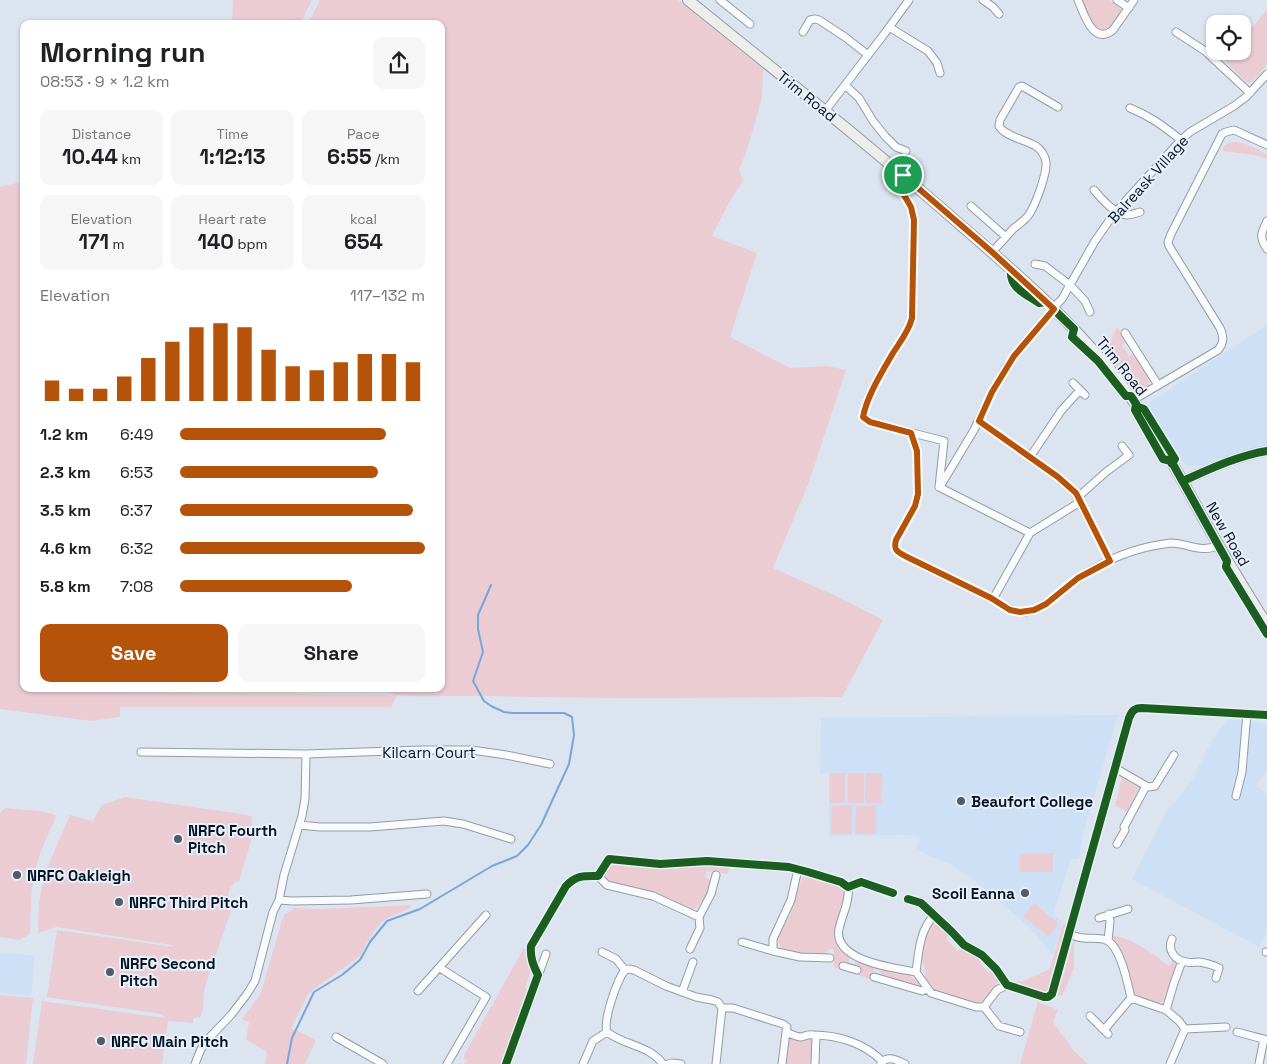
<!DOCTYPE html>
<html lang="en">
<head>
<meta charset="utf-8">
<style>
  body { margin:0; font-family:"Space Grotesk",sans-serif; background:#f6f6f6; color:#202124; height:100vh; display:flex; flex-direction:column; font-size:19px; white-space:nowrap }
  * { box-sizing:border-box; margin:0 }
  p { font-size:16px; color:#757577 }
  .icon { flex:none; width:28px; height:28px; fill:none; stroke:currentColor; stroke-width:2; stroke-linecap:round; stroke-linejoin:round }
  .map { position:relative; flex:1; overflow:hidden }
  .sheet { position:absolute; left:20px; top:20px; width:425px; height:672px; display:flex; flex-direction:column; background:#fff; border-radius:10px; box-shadow:0 1px 4px #0004 }
  .sheet>* { flex:none }
  .buttons { position:absolute; left:1206px; top:15px; display:grid; gap:10px }
  .buttons a { display:grid; place-items:center; width:45px; height:45px; border-radius:10px; background:#fff; box-shadow:0 1px 4px #0004; font-size:25px }
  .pin { position:absolute; display:grid; place-items:center; width:42px; height:42px; color:#fff; margin:-21px; border:2px solid #fff; border-radius:50%; box-shadow:0 1px 5px #0007 }
  .round { display:grid; place-items:center; flex:none; width:52px; height:52px; border-radius:10px; background:#f6f6f6 }
  .headline { display:flex; align-items:center; justify-content:space-between; height:85px; padding:0 20px }
  h1 { font-size:28px; font-weight:700; line-height:38px }
  .stats { display:grid; grid-template-columns:repeat(3,1fr); gap:8px; height:85px; padding:5px 20px }
  .stats div { display:grid; align-content:center; border-radius:10px; background:#f6f6f6; text-align:center }
  .stats b { font-size:21px; font-weight:700 }
  .stats small { font-size:14px; font-weight:400 }
  .stats p { font-size:14px }
  .chart { height:140px; padding:10px 20px }
  .chart p { display:flex; justify-content:space-between }
  .chart svg { width:100%; height:90px; margin-top:5px; stroke:#b45309; stroke-width:6 }
  .cta { display:flex; gap:10px; margin-top:auto; padding:10px 20px }
  .cta a { flex:1; height:58px; border-radius:10px; background:#b45309; color:#fff; font-size:20px; font-weight:700; line-height:58px; text-align:center }
  .cta a+a { background:#f6f6f6; color:#202124 }
  ul { padding:0 20px; list-style:none; font-size:16px }
  li { display:grid; grid-template-columns:80px 60px 1fr; align-items:center; height:38px }
  li i { height:12px; border-radius:6px; background:#b45309 }
  .map>svg:first-child { display:block }
  .built { fill:#cde0f6 }
  .green { fill:#eaccd2 }
  .lines { fill:none; stroke-linecap:round; stroke-linejoin:round }
  .stream { stroke:#78a5db; stroke-width:2 }
  .minor-casing { stroke:#919ca8; stroke-width:9 }
  .tertiary-casing { stroke:#919ca8; stroke-width:11 }
  .secondary-casing { stroke:#919ca8; stroke-width:12 }
  .minor { stroke:#fafbfd; stroke-width:7 }
  .tertiary { stroke:#fafbfd; stroke-width:9 }
  .secondary { stroke:#ededeb; stroke-width:10 }
  .cycleway-casing { stroke:#e8f0fa; stroke-width:11 }
  .cycleway { stroke:#1b5e20; stroke-width:8 }
  .route-casing { stroke:#fff; stroke-width:10 }
  .route { stroke:#b45309; stroke-width:6 }
  .poi-dot { fill:#505c6a; stroke:#e8f0fa; stroke-width:2 }
  .labels { text-anchor:middle; dominant-baseline:central; stroke-width:4; stroke-linejoin:round; paint-order:stroke }
  .street-label { font-size:15px; fill:#051323; stroke:#e8f0fa }
  .poi-label { font-size:15px; font-weight:bold; fill:#051323; stroke:#e8f0fa; text-anchor:start }
</style>
</head>
<body>
<div class="map">
<svg width="1267" height="1064" viewBox="0 0 1267 1064">
  <rect width="100%" height="100%" fill="#dce5ef"/>
  <path class="built" d="M 1267,325 L 1267,445 L 1240,452 L 1202,465 L 1194,466 L 1186,465 L 1178,458 L 1149,408 L 1150,402 Z
    M 1118,715 L 1082,838 L 1079,859 L 1071,859 L 1055,909 L 1054,915 L 1062,922 L 1053,956 L 1038,937 L 1028,926 L 979,884 L 952,865 L 916,850 L 920,836 L 903,835 L 829,836 L 829,773 L 820,773 L 821,718 Z
    M 1228,719 L 1267,724 L 1267,770 L 1256,786 L 1267,794 L 1267,931 L 1259,947 L 1132,879 L 1168,808 L 1175,802 L 1192,780 L 1212,740 Z
    M 0,952 L 35,956 L 31,996 L 0,993 Z"/>
  <path class="green" d="M 233,0 L 312,0 L 300,24 L 232,24 Z
    M 320,0 L 678,0 L 763,68 L 762,98 L 747,150 L 739,170 L 743,181 L 732,197 L 712,236 L 757,253 L 730,337 L 790,368 L 827,366 L 846,370 L 809,482 L 773,568 L 838,597 L 883,620 L 842,697 C 725,698 609,699 492,696 C 460,695 429,698 397,695 L 391,707 L 120,707 L 120,717 L 92,721 L 0,709 L 0,187 L 21,182 L 24,183 L 24,689 L 107,689 L 104,692 L 395,695 L 382,689 L 441,689 L 441,24 L 308,24 Z
    M 1081,0 L 1110,0 L 1121,9 L 1121,14 L 1107,31 L 1097,31 L 1088,17 Z
    M 1267,10 L 1267,65 L 1253,81 L 1249,83 L 1246,82 L 1224,60 L 1231,51 L 1242,51 L 1243,38 Z
    M 1232,142 C 1244,141 1256,149 1267,154 L 1267,159 L 1255,155 L 1222,151 L 1225,145 Z
    M 1117,327 L 1126,341 L 1122,345 L 1129,356 L 1134,354 C 1142,366 1161,387 1137,393 L 1135,392 L 1105,354 Z
    M 830,773 L 845,773 L 845,803 L 830,803 Z
    M 848,773 L 864,773 L 864,803 L 848,803 Z
    M 866,773 L 882,773 L 881,803 L 865,803 Z
    M 1122,778 L 1139,788 L 1127,811 L 1115,806 Z
    M 125,797 L 247,815 L 252,817 L 251,841 L 239,881 C 233,882 230,888 228,894 C 231,898 229,902 232,906 C 224,934 213,960 205,987 C 202,999 206,1006 200,1018 L 197,1017 L 193,1019 L 193,1023 L 168,1021 L 162,1064 L 33,1064 L 42,1001 L 165,1018 L 162,1014 L 47,997 L 57,930 L 173,947 L 172,945 L 56,927 L 38,933 C 38,921 38,909 40,897 C 45,868 59,841 70,815 L 93,821 L 102,805 Z
    M 832,806 L 852,806 L 852,834 L 831,834 Z
    M 856,806 L 876,806 L 876,834 L 855,834 Z
    M 5,808 L 40,811 L 53,814 L 56,817 C 48,834 40,851 36,868 C 30,889 31,913 30,934 L 20,940 L 0,937 L 0,813 Z
    M 1053,853 L 1053,872 L 1020,872 L 1020,854 Z
    M 613,863 L 652,868 L 707,866 L 729,867 L 728,874 L 706,871 L 705,877 L 710,880 C 711,894 702,904 691,911 L 667,898 L 650,892 L 611,884 C 601,878 604,869 613,863 Z
    M 805,876 C 817,876 839,882 845,894 C 842,908 830,930 838,944 C 841,949 846,952 849,955 L 849,962 L 845,963 L 842,963 L 841,970 L 834,967 L 834,949 L 829,949 C 820,962 794,953 782,950 L 778,942 L 779,935 L 791,913 L 801,880 Z
    M 1034,903 L 1059,924 L 1048,937 L 1023,916 Z
    M 412,905 L 410,908 L 384,920 L 375,929 L 359,957 L 318,986 L 308,994 L 291,1029 L 293,1029 L 316,1040 L 305,1064 L 265,1064 L 267,1052 L 246,1039 L 249,1022 L 242,1019 L 261,993 L 282,920 L 285,914 L 293,910 L 293,908 L 320,909 Z
    M 937,923 L 950,935 L 946,939 L 957,951 L 961,948 L 983,960 L 980,963 L 989,973 L 992,971 C 1006,978 991,999 981,1002 C 974,1005 940,993 933,989 C 924,984 926,978 925,969 C 925,966 922,962 921,958 C 920,952 926,930 930,926 C 933,923 933,924 937,923 Z
    M 1063,923 L 1067,926 L 1050,987 L 1048,992 L 1043,992 L 1015,984 L 1015,983 L 1020,981 L 1021,982 L 1050,969 Z
    M 1112,935 C 1128,938 1143,947 1156,956 C 1160,959 1164,963 1169,966 L 1173,960 C 1174,961 1175,961 1176,962 C 1178,967 1167,1000 1162,1002 C 1155,1006 1142,998 1135,996 L 1124,960 L 1113,940 Z
    M 1073,942 L 1074,942 L 1074,968 L 1062,996 L 1058,995 Z
    M 524,948 C 532,966 532,970 525,987 L 528,990 L 527,993 L 502,1064 L 464,1064 L 466,1061 L 464,1058 L 464,1055 Z
    M 857,960 L 885,969 L 909,975 L 918,982 L 921,987 L 882,976 L 880,971 L 874,969 L 870,979 L 858,975 L 860,969 L 855,966 L 855,963 Z
    M 0,995 L 33,998 L 26,1064 L 0,1064 Z
    M 1038,1002 L 1058,1010 L 1053,1022 L 1074,1051 L 1088,1064 L 1020,1064 Z
    M 792,1037 L 812,1039 L 813,1041 L 811,1064 L 786,1064 L 789,1040 Z"/>
  <g class="lines">
    <path class="stream" d="M 287,1064 L 292,1038 L 314,992 L 342,975 L 360,960 L 370,942 L 387,921 L 420,909 L 492,866 L 517,856 L 528,845 L 541,825 L 569,764 L 574,735 L 572,717 L 564,713 L 513,713 L 504,712 L 491,706 L 484,701 L 473,681 L 483,652 L 478,629 L 478,615 L 491,585"/>
    <g class="minor-casing">
      <path id="minor" d="M 720,0 L 750,24
        M 983,0 L 993,7 L 999,14
        M 1078,0 C 1084,14 1093,46 1113,30 L 1134,0
        M 1117,0 L 1129,8
        M 889,27 L 928,51 L 937,63 L 940,73
        M 803,32 L 810,20 L 815,19 L 819,20 L 845,37 L 868,55
        M 1176,32 L 1205,51 L 1250,93
        M 845,85 L 859,98 L 873,121 L 885,136 L 896,147 L 906,151
        M 1130,108 C 1152,117 1163,126 1181,140
        M 825,111 L 885,33 L 909,0
        M 903,175 L 901,190 L 911,207 L 914,220 L 912,318 C 909,330 902,339 895,350 C 883,369 867,394 863,417 L 870,422 L 944,441 L 939,487
        M 1094,190 C 1102,199 1114,214 1127,215 C 1132,215 1136,213 1140,212
        M 971,206 L 1006,237
        M 1267,221 C 1261,233 1259,237 1267,249
        M 992,252 C 999,245 1006,237 1013,229 C 1019,224 1026,220 1030,213 C 1036,203 1047,174 1046,162 C 1045,155 1041,150 1036,146 C 1026,140 1004,136 999,126 L 1000,120 L 1019,87 L 1022,86 L 1058,107
        M 1035,264 L 1045,266 L 1070,285 L 1085,301 L 1090,312
        M 1053,308 L 1062,299 L 1095,241 L 1111,218 L 1130,196 L 1181,140 L 1190,132 L 1234,106 L 1246,97 L 1267,74
        M 1125,333 L 1158,385
        M 1073,383 L 1085,395
        M 1133,400 L 1218,350 C 1224,343 1224,337 1220,328 L 1169,246 L 1168,242 L 1171,234 L 1222,134 L 1226,132 L 1234,130 L 1267,145
        M 979,421 L 1058,477 L 1075,493 L 1110,561
        M 911,433 L 917,451 L 918,494 L 915,506 L 896,540 C 893,551 898,552 907,557 C 934,571 962,584 990,598 C 1000,603 1009,611 1020,612 C 1041,614 1062,589 1079,578 C 1084,574 1089,571 1095,568 C 1117,555 1145,546 1171,543 C 1188,543 1201,554 1219,545
        M 1030,457 L 1061,411 L 1080,390
        M 941,485 L 974,430 L 992,392 L 1007,366 L 1021,347 L 1054,309
        M 939,487 L 1030,533
        M 1078,497 L 1106,472 L 1129,455 L 1122,446
        M 993,599 L 1030,533 L 1080,502
        M 141,752 L 306,754 L 421,750 L 472,750 L 506,755 L 550,764
        M 1115,768 L 1148,787 L 1155,786 L 1174,755
        M 1236,796 L 1242,772 L 1247,713
        M 299,825 L 320,827 L 370,827 L 444,821 L 463,824 L 511,839
        M 1117,844 L 1125,830 L 1124,827 L 1146,786
        M 798,869 L 791,900 L 773,939 L 773,951 L 800,957 L 830,958
        M 598,876 L 609,859 L 660,864 L 707,861 L 789,867 L 808,872 L 841,882 L 848,887 L 861,882 L 893,893
        M 848,887 C 850,901 842,915 839,929 C 833,961 894,968 916,972 C 919,951 919,932 934,915
        M 908,899 L 921,903 L 952,932 L 964,945 L 982,955 L 996,969 L 1007,985 L 1044,997 L 1048,997 L 1052,994 L 1129,718 C 1132,711 1134,708 1142,708 L 1267,715
        M 279,900 L 292,901 L 351,900 L 427,894
        M 1099,918 L 1128,909
        M 1069,934 C 1074,936 1079,938 1084,938 C 1091,939 1102,937 1108,941 C 1121,949 1128,984 1131,998 L 1166,1010 L 1179,1021 L 1185,1029 L 1170,1064
        M 1172,939 C 1167,950 1175,961 1187,962 C 1191,963 1195,962 1199,962 C 1206,963 1213,965 1219,968 L 1216,978
        M 1108,941 L 1110,921 L 1109,914
        M 742,942 L 773,951
        M 690,949 L 700,928 L 699,917
        M 602,952 L 616,959 L 625,970
        M 1266,952 L 1267,952
        M 843,966 L 857,970
        M 440,968 L 486,997 L 447,1064
        M 625,970 L 629,969 L 634,970 L 666,986 L 696,997 L 712,1000 L 718,1002 L 722,1008 L 716,1064
        M 916,972 L 931,993 L 976,1007 L 984,1007 L 997,990 L 1007,985
        M 538,975 C 533,965 530,957 531,946 L 566,886 C 577,875 583,876 598,876 L 607,885 L 653,896 L 699,917 L 711,894 L 716,875
        M 874,977 L 922,991 L 927,989
        M 418,991 L 486,915
        M 682,992 L 693,962
        M 984,1007 L 999,1026 L 1020,1032
        M 722,1008 L 733,1008 L 783,1024 L 787,1027 L 786,1032 C 791,1034 797,1037 801,1037 C 805,1036 809,1034 813,1035 C 838,1035 864,1043 882,1061
        M 1166,1010 L 1174,983 L 1182,961
        M 1090,1016 L 1108,1034
        M 1185,1029 L 1226,1027
        M 1104,1030 L 1131,998
        M 607,1032 C 603,1020 617,980 625,970
        M 607,1032 C 625,1046 649,1045 663,1064
        M 1237,1032 L 1267,1040
        M 336,1037 L 383,1064
        M 881,1063 C 888,1055 896,1060 905,1064
        M 195,1064 L 201,1049 L 210,1037 L 231,1015 L 247,994 L 255,981 L 273,912 L 279,900 L 284,875 L 302,816 L 305,799 L 306,754
        M 506,1064 L 546,954
        M 583,1064 L 593,1041 L 607,1032
        M 668,1064 L 672,1063 L 681,1064
        M 782,1064 L 786,1032
        M 815,1064 L 816,1035
        M 1259,1064 L 1264,1039"/>
    </g>
    <g class="tertiary-casing">
      <path id="tertiary" d="M 1183,481 C 1210,469 1237,456 1267,451"/>
    </g>
    <g class="secondary-casing">
      <path id="secondary" d="M 688,0 C 781,75 875,150 965,229 C 1016,273 1068,318 1111,371 C 1147,416 1175,467 1203,518 C 1223,554 1245,590 1267,625"/>
    </g>
    <use href="#minor" class="minor"/>
    <use href="#tertiary" class="tertiary"/>
    <use href="#secondary" class="secondary"/>
    <g class="cycleway-casing">
      <path id="cycleway" d="M 1011,270 C 1009,288 1026,294 1039,303 L 1046,302 L 1074,329 L 1072,337 L 1098,361 L 1126,396 L 1131,396 L 1138,407 L 1144,409 L 1175,459 L 1172,464
        M 1136,404 L 1135,410 L 1163,459 L 1171,461 L 1174,466 L 1227,561 L 1226,567 L 1267,634
        M 1183,481 C 1210,469 1237,456 1267,451
        M 908,899 L 921,903 L 952,932 L 964,945 L 982,955 L 996,969 L 1007,985 L 1044,997 L 1048,997 L 1052,994 L 1129,718 C 1132,711 1134,708 1142,708 L 1267,715
        M 506,1064 L 538,975 C 533,965 530,957 531,946 L 566,886 C 577,875 583,876 598,876 L 609,859 L 660,864 L 707,861 L 789,867 L 808,872 L 841,882 L 848,887 L 861,882 L 893,893"/>
    </g>
    <use href="#cycleway" class="cycleway"/>
  </g>
  <g class="lines">
    <g class="route-casing">
      <path id="route" d="M 903,175 L 992,252 L 1054,309 L 1014,356 L 992,392 L 979,421 L 1058,477 L 1076,493 L 1110,561 L 1078,578 L 1046,604 L 1034,610 L 1020,612 L 1010,610 L 991,598 L 907,557 C 898,552 893,551 896,540 L 915,506 L 918,494 L 917,451 L 911,433 L 870,422 L 863,417 C 867,396 882,372 893,353 C 900,342 909,331 912,318 L 914,220 L 911,207 L 901,190 Z"/>
    </g>
    <use href="#route" class="route"/>
  </g>
  <g class="poi-dot">
    <circle cx="961" cy="801" r="5"/>
    <circle cx="178" cy="839" r="5"/>
    <circle cx="17" cy="875" r="5"/>
    <circle cx="1025" cy="893" r="5"/>
    <circle cx="119" cy="902" r="5"/>
    <circle cx="110" cy="972" r="5"/>
    <circle cx="101" cy="1041" r="5"/>
  </g>
  <g class="labels">
    <g class="street-label">
      <text transform="translate(807 96) rotate(39)">Trim Road</text>
      <text transform="translate(1148 179) rotate(-48)">Balreask Village</text>
      <text transform="translate(1122 366) rotate(51)">Trim Road</text>
      <text transform="translate(1228 534) rotate(60)">New Road</text>
      <text x="429" y="752">Kilcarn Court</text>
    </g>
    <g class="poi-label">
      <text x="971" y="801">Beaufort College</text>
      <text x="188" y="830">NRFC Fourth<tspan x="188" dy="17">Pitch</tspan></text>
      <text x="27" y="875">NRFC Oakleigh</text>
      <text x="1015" y="893" text-anchor="end">Scoil Eanna</text>
      <text x="129" y="902">NRFC Third Pitch</text>
      <text x="120" y="963">NRFC Second<tspan x="120" dy="17">Pitch</tspan></text>
      <text x="111" y="1041">NRFC Main Pitch</text>
    </g>
  </g>
</svg>
<div class="buttons">
<a><svg class="icon" aria-label="locate" viewBox="0 0 24 24"><circle cx="12" cy="12" r="6"/><path d="M12 2v4M12 18v4M2 12h4M18 12h4"/></svg></a>
</div>
<div class="pin" style="left:903px;top:175px;background:#1e9e55"><svg class="icon" aria-label="arrive" viewBox="0 0 24 24"><path d="M6 21V4h12l-3 4 3 4H6"/></svg></div>
<section class="sheet">
<div class="headline"><div><h1>Morning run</h1><p>08:53 · 9 × 1.2 km</p></div><a class="round"><svg class="icon" aria-label="share" viewBox="0 0 24 24"><path d="M12 15V3M7 8l5-5 5 5M5 13v7h14v-7"/></svg></a></div>
<div class="stats">
<div><p>Distance</p><b>10.44<small> km</small></b></div>
<div><p>Time</p><b>1:12:13</b></div>
<div><p>Pace</p><b>6:55<small> /km</small></b></div>
</div>
<div class="stats">
<div><p>Elevation</p><b>171<small> m</small></b></div>
<div><p>Heart rate</p><b>140<small> bpm</small></b></div>
<div><p>kcal</p><b>654</b></div>
</div>
<div class="chart"><p><span>Elevation</span>117–132 m</p>
<svg viewBox="0 0 160 44" preserveAspectRatio="none"><path d="M5 44V34M15 44V38M25 44V38M35 44V32M45 44V23M55 44V15M65 44V8M75 44V6M85 44V8M95 44V19M105 44V27M115 44V29M125 44V25M135 44V21M145 44V21M155 44V25"/></svg>
</div>
<ul>
<li><b>1.2 km</b>6:49<i style="width:84%"></i></li>
<li><b>2.3 km</b>6:53<i style="width:81%"></i></li>
<li><b>3.5 km</b>6:37<i style="width:95%"></i></li>
<li><b>4.6 km</b>6:32<i style="width:100%"></i></li>
<li><b>5.8 km</b>7:08<i style="width:70%"></i></li>
</ul>
<div class="cta"><a>Save</a><a>Share</a></div>
</section>
</div>
</body>
</html>
